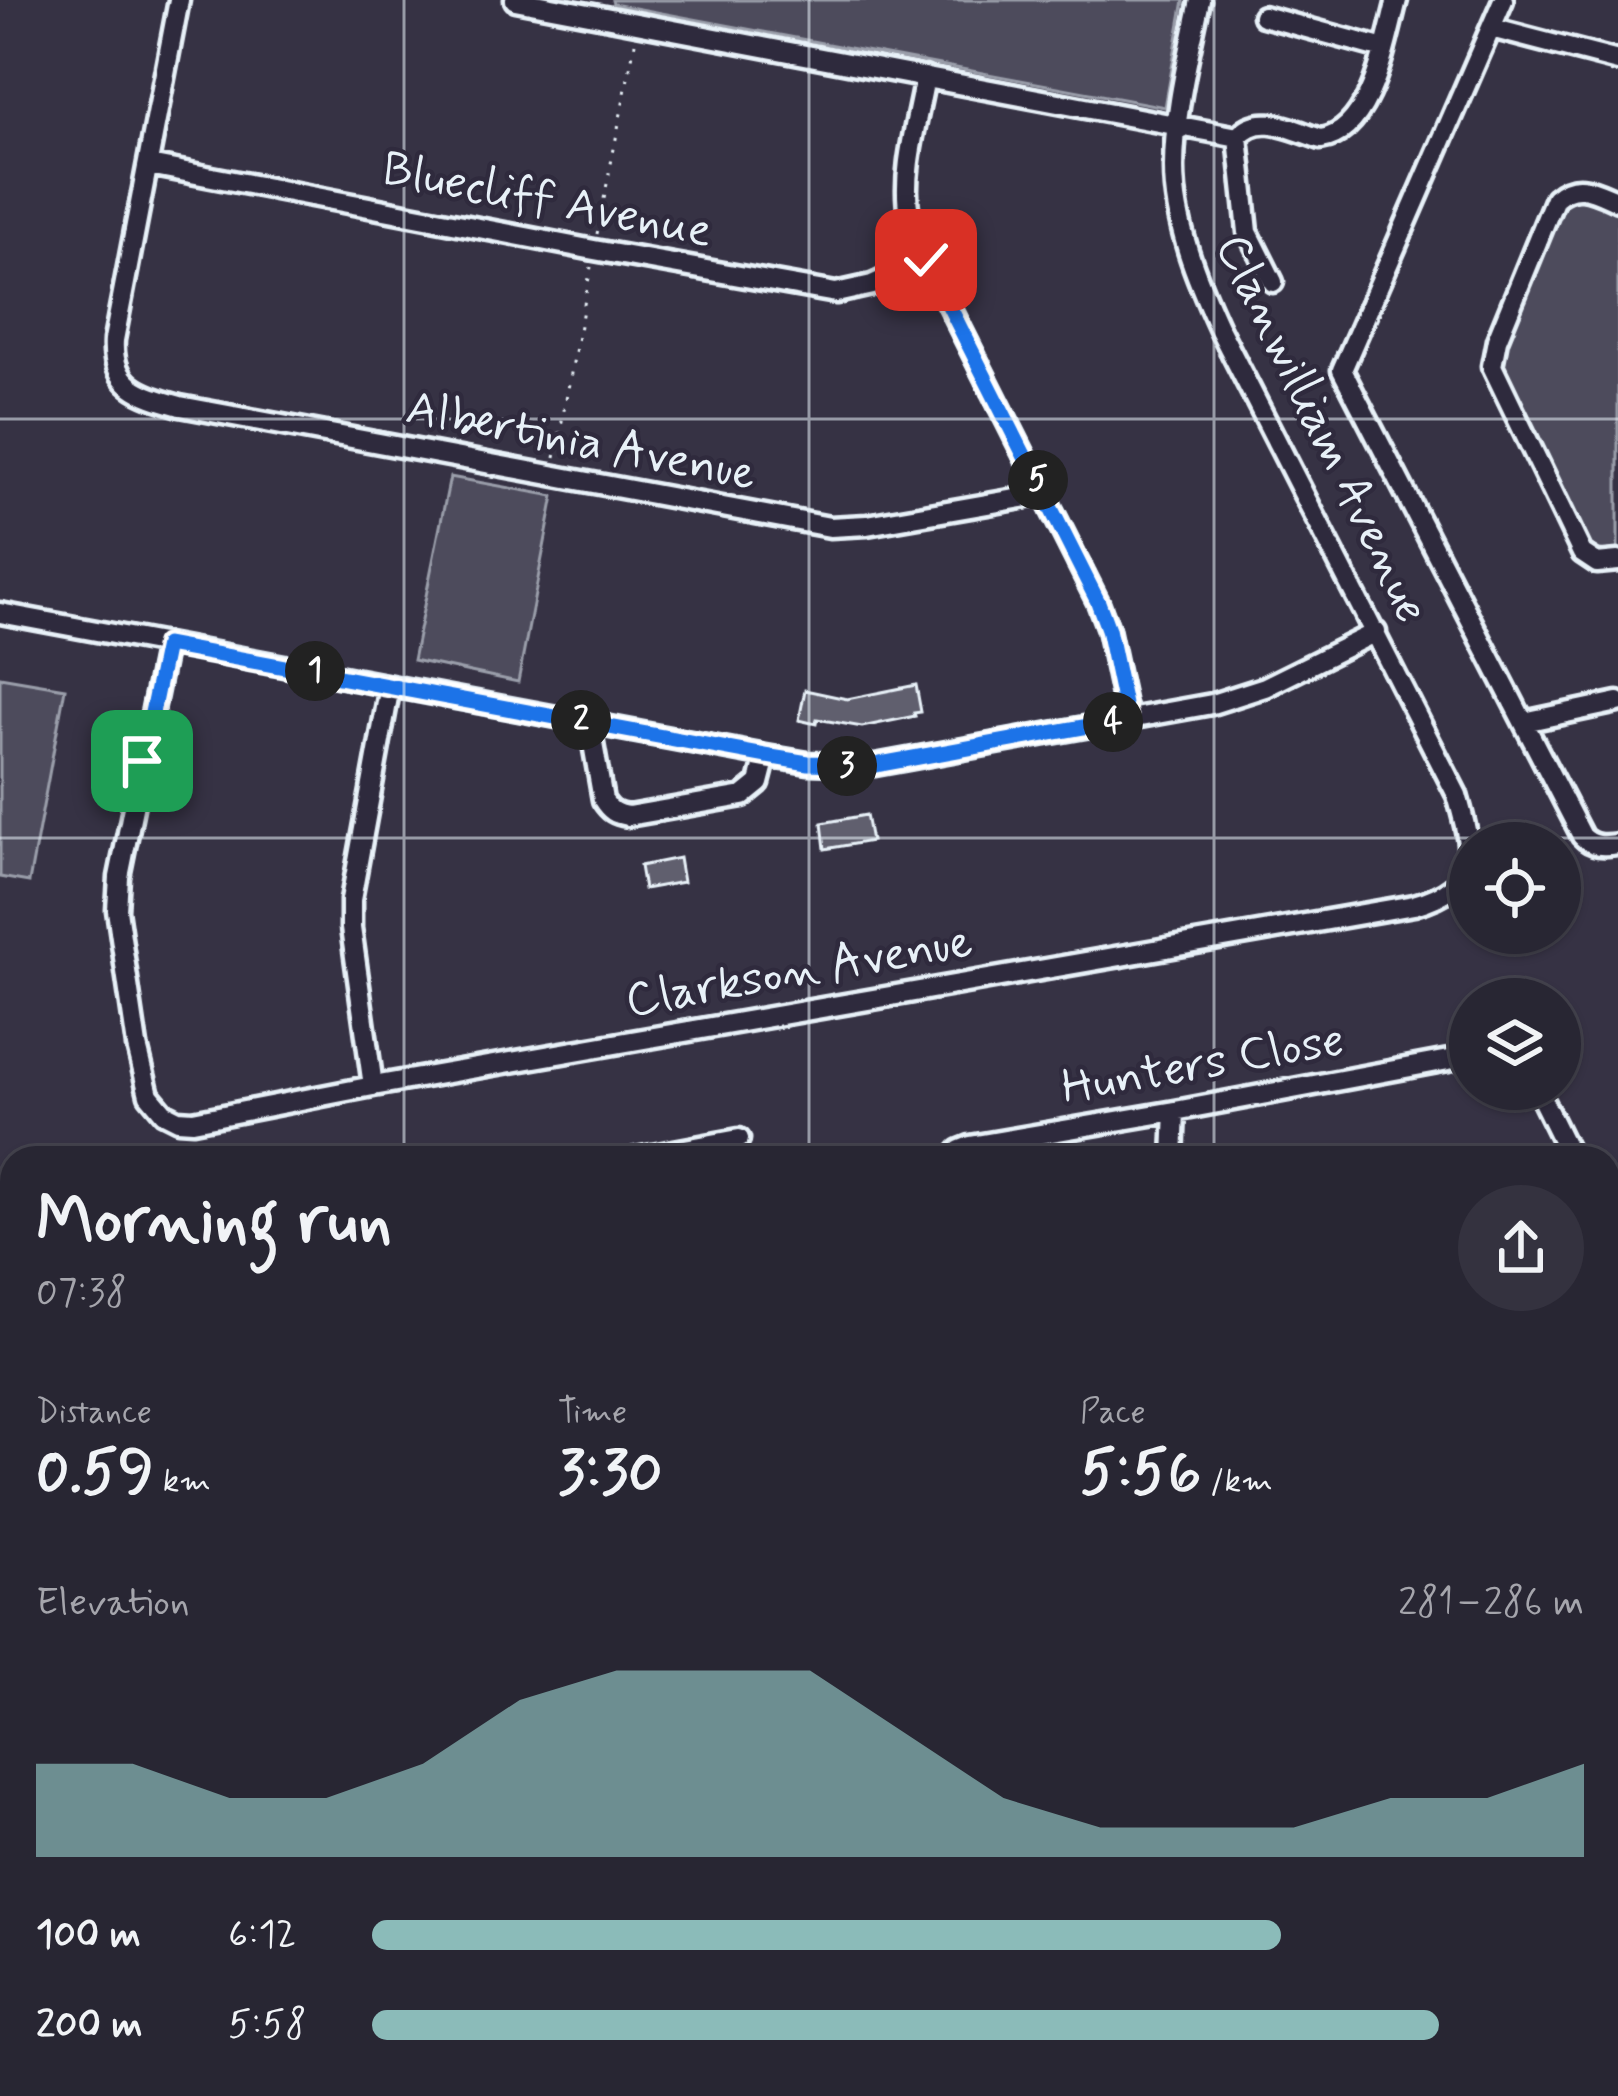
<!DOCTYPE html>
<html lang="en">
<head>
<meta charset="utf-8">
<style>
  body { margin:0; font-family:Mynerve,sans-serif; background:#34323f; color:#f1f3f6; height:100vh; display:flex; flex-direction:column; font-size:45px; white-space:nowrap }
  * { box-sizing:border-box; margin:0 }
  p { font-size:39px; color:#a5a5ac }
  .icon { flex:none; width:66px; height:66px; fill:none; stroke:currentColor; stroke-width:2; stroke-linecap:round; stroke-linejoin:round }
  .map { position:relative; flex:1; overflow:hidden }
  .side { position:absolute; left:0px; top:1146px; width:1620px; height:951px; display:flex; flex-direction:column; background:#282633; border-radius:36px 36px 0 0; box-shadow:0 3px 9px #0004,0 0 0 3px #44434e }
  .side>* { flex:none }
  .controls { position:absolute; left:1449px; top:822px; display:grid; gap:24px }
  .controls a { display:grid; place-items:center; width:132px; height:132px; border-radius:50%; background:#282633; box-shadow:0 3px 9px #0004,0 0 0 3px #44434e; font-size:60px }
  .pin { position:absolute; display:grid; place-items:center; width:102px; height:102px; color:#fff; margin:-51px; border-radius:24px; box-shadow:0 6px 18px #0006 }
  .km { position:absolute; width:60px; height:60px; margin:-30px; border-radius:50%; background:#222; color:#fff; font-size:33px; line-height:60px; text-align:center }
  .round { display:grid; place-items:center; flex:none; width:126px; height:126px; border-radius:63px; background:#34323f }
  .summary { display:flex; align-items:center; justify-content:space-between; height:204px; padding:0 36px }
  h1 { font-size:66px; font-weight:700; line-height:90px }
  .figures { display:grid; grid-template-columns:repeat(3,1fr); gap:18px; height:204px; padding:12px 36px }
  .figures div { display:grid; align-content:center }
  .figures b { font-size:60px; font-weight:700 }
  .figures small { font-size:33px; font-weight:400 }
  .figures p { font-size:33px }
  .chart { height:336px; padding:24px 36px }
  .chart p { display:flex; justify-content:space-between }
  .chart svg { width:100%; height:216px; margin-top:12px; fill:#8bbbb9; opacity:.7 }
  ul { padding:0 36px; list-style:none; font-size:39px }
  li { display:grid; grid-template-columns:192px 144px 1fr; align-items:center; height:90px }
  li i { height:30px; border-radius:15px; background:#8bbbb9 }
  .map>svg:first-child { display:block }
  .green { fill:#4d4b5c; stroke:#9a9eaa; stroke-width:3 }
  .building { fill:#605e6e; stroke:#e8f1f8; stroke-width:3 }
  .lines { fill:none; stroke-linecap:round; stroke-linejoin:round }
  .minor-casing { stroke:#e8f1f8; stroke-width:27 }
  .major-casing { stroke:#e8f1f8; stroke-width:30 }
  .path { stroke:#e8f1f8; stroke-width:3; stroke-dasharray:3 9; stroke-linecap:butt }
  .minor { stroke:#2f2a3d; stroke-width:18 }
  .major { stroke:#2f2a3d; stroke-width:21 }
  .route-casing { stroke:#fff; stroke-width:24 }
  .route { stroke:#1a73e8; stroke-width:15 }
  .grid { fill:none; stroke:#e8f1f8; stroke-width:3; stroke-opacity:0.55 }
  .labels { text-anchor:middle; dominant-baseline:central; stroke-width:9; stroke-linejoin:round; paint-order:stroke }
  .street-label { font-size:48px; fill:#e8f1f8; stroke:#2f2a3d }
</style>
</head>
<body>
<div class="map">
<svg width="1618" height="2096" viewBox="0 0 1618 2096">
  <rect width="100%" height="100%" fill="#363244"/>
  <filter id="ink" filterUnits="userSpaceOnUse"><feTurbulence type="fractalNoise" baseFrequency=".00833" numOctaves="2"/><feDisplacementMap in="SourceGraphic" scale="24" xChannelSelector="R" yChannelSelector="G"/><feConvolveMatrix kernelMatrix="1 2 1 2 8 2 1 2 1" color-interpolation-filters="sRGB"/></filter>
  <g filter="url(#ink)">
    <path class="green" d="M 612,0 L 1184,0 L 1165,107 L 613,4 Z
      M 1586,195 L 1618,210 L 1618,550 C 1605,552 1598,551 1588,542 L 1506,381 L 1503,365 L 1507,337 L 1567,201 L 1575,196 Z
      M 450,477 L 554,496 L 518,682 L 413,660 Z
      M 0,677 L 65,688 L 29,882 L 0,877 Z"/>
    <path class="building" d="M 916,685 L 921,712 L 914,713 L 915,716 L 862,727 L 817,719 L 816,724 L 799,720 L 805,690 L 847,699 Z
      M 866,815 L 871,841 L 825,849 L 822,823 Z
      M 679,858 L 683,882 L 644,889 L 640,866 Z"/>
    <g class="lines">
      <g class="minor-casing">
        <path id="minor" d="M 179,0 L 114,340 C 111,387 141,395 180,406 L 830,527 L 867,525 L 1045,494
          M 515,0 L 1238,137
          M 1503,0 L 1342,370 L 1582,836 C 1592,847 1604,846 1618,844
          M 1263,16 L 1384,49
          M 1491,28 L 1618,61
          M 925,77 C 918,118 901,173 909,214 C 912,230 920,245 926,260 L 1098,602 L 1108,629 L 1127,719
          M 1238,137 C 1258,110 1295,131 1321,139 C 1372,132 1386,40 1397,0
          M 1238,137 L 1248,232 L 1273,282
          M 149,165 L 594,250 L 836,293 L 872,285 L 926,260
          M 1618,201 C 1595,191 1576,179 1555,198 L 1497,340 L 1492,366 L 1582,553 L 1597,563 L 1618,561
          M 0,613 L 766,756 L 808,763 L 875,765 L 1212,704 L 1265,687 L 1376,632
          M 166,645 L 119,877 L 117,910 L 137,1046 L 149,1095 L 164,1113 L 178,1120 L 193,1121 L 373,1086 L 1414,905 C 1482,886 1473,852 1457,795 L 1220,330 C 1197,280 1174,225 1174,168 C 1174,112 1189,55 1200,0
          M 589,721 L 603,800 C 610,811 615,814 628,816 L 743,796 L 759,783 L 766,756
          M 1524,722 L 1618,702
          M 373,1086 L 351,928 L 351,900 L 390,686
          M 1537,1089 L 1571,1158
          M 636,1158 L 739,1139
          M 953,1158 L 960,1150 L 970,1146 L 1175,1111 L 1470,1056
          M 1173,1158 L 1175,1111
          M 1608,1230 L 1618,1249
          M 1608,1649 L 1618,1649
          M 1608,1878 L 1618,1878
          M 0,1975 L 12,1975
          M 103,2085 L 103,2096"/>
      </g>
      <g class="major-casing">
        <path id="major" d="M 0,1793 L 12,1792
          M 1608,1807 L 1618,1807
          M 0,1821 L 12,1820
          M 1608,1828 L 1618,1828"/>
      </g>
      <path class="path" d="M 597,234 L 635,43
        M 555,458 L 591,267
        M 999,2085 L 999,2096"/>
      <use href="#minor" class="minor"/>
      <use href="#major" class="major"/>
    </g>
  </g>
  <g class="lines" filter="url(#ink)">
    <g class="route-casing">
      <path id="route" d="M 142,761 L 166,645 L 766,756 L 808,763 L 875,765 L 1127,719 L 1108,629 L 1098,602 L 926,260"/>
    </g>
    <use href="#route" class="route"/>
  </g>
  <path class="grid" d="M 404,0 L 404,1158M 809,0 L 809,1158M 1214,0 L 1214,1158M 0,419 L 1618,419M 0,838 L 1618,838M 0,1258 L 12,1258M 1608,1258 L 1618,1258M 0,1677 L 12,1677M 1608,1677 L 1618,1677M 404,2085 L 404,2096M 809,2085 L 809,2096M 1214,2085 L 1214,2096"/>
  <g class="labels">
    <g class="street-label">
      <text transform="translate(547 201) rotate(11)">Bluecliff Avenue</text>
      <text transform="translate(1321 429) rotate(64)">Clanwilliam Avenue</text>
      <text transform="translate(581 442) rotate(11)">Albertinia Avenue</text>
      <text transform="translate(799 972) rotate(-10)">Clarkson Avenue</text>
      <text transform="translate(1203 1065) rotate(-10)">Hunters Close</text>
    </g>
  </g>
</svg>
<div class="controls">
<a><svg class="icon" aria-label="locate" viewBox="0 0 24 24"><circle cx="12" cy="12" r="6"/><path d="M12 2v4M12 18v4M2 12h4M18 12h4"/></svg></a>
<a><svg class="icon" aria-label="layers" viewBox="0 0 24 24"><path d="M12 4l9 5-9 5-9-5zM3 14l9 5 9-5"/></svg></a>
</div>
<div class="pin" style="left:142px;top:761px;background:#1e9e55"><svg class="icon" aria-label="arrive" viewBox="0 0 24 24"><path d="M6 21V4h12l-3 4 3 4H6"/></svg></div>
<div class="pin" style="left:926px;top:260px;background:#d93025"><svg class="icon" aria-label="check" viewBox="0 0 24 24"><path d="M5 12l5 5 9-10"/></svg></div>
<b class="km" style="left:315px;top:671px">1</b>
<b class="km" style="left:581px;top:720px">2</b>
<b class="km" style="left:847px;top:766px">3</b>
<b class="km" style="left:1113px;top:722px">4</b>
<b class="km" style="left:1038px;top:480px">5</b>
<section class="side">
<div class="summary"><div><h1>Morning run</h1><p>07:38</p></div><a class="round"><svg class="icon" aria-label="share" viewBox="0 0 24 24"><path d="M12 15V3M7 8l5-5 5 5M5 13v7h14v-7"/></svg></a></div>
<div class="figures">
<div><p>Distance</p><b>0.59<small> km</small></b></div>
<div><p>Time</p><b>3:30</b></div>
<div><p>Pace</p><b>5:56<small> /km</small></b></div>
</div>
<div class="chart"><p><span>Elevation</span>281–286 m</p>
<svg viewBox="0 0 160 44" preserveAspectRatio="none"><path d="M0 44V25L10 25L20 32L30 32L40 25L50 12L60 6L70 6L80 6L90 19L100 32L110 38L120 38L130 38L140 32L150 32L160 25V44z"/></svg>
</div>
<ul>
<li><b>100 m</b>6:12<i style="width:75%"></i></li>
<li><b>200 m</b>5:58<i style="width:88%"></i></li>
</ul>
</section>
</div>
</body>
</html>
